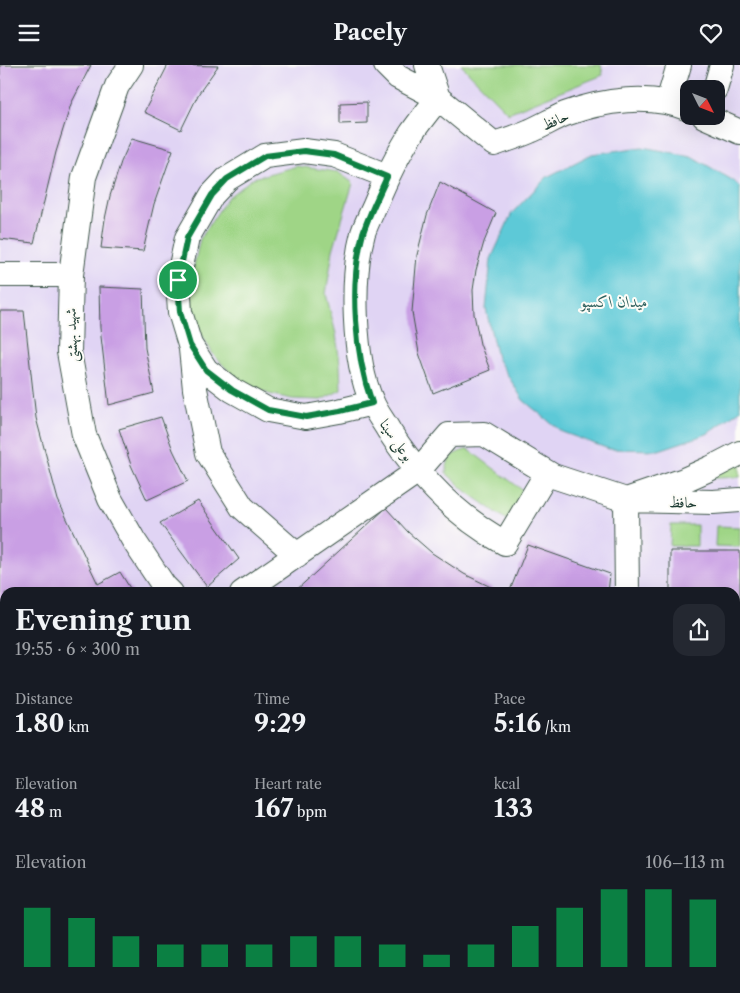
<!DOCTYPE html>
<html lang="en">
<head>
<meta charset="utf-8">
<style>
  body { margin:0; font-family:"Libre Caslon Text",Amiri,serif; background:#242831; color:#f1f3f6; height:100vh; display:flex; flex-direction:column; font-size:19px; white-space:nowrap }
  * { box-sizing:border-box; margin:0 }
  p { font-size:16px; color:#9ea1a6 }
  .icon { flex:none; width:28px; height:28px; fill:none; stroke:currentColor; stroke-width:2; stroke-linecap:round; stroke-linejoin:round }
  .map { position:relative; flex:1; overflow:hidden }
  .side { position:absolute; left:0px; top:522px; width:740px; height:406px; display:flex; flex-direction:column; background:#171b24; border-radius:15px 15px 0 0; box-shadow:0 5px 20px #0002 }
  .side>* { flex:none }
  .needle { width:32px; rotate:132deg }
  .tools { position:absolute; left:680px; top:15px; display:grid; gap:10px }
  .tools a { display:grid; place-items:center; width:45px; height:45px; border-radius:10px; background:#171b24; box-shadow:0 5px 20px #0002; font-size:25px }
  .pin { position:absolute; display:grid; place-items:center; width:42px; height:42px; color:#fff; margin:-21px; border:2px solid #fff; border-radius:50%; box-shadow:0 1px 5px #0007 }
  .round { display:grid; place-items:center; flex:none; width:52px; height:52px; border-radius:15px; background:#242831 }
  .headline { display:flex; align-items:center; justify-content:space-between; height:85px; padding:0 15px }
  h1 { font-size:28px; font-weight:700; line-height:38px }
  .stats { display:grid; grid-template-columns:repeat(3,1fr); gap:8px; height:85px; padding:5px 15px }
  .stats div { display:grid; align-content:center }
  .stats b { font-size:25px; font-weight:700 }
  .stats small { font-size:14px; font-weight:400 }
  .stats p { font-size:14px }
  .chart { height:140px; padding:10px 15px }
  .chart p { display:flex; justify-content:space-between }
  .chart svg { width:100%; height:90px; margin-top:5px; stroke:#0b8043; stroke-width:6 }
  header { display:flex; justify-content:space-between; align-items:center; height:65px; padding:0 15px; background:#171b24; font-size:22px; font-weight:700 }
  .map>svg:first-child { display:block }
  .built { fill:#e0d4f4; fill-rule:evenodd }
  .green { fill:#9fd586; stroke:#5f895d }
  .forest { fill:#7fb673; stroke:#4f7a54 }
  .water { fill:#5dc9d7; stroke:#3e8386 }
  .building { fill:#c99fe4 }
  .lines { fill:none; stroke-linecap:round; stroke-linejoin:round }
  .minor-casing { stroke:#3e5649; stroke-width:26 }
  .highway-casing { stroke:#3e5649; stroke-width:30 }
  .minor { stroke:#fff; stroke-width:24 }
  .highway { stroke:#f7be88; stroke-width:28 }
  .route-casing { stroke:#fff; stroke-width:10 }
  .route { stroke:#0b8043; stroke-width:6 }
  .labels { text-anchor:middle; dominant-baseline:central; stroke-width:4; stroke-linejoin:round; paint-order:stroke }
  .street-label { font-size:15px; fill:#1f3d34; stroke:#fdfcf7 }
  .water-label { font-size:16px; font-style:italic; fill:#2e605d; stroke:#fdfcf7 }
</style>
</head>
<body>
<header><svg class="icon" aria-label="menu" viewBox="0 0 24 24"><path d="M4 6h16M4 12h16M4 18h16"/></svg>Pacely<svg class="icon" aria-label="heart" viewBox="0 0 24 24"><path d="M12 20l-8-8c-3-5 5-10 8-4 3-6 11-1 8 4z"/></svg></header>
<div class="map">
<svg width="740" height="928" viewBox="0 0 740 928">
  <rect width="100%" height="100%" fill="#fdfcf7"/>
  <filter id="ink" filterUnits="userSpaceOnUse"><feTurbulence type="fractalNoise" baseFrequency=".02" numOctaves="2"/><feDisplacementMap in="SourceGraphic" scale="10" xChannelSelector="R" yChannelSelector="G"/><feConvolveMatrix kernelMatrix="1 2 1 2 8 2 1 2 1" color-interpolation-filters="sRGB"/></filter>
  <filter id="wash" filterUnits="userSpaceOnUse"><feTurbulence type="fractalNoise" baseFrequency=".0096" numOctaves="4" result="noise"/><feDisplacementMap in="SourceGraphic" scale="20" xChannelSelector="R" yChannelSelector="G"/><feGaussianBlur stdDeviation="1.12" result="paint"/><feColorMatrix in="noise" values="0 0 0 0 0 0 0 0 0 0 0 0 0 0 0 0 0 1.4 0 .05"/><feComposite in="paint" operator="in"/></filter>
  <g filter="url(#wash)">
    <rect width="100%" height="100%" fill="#f1e1c3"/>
    <path class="built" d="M 0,0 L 740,0 L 740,890 L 735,891 L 735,528 L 5,528 L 5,851 L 0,844 ZM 689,24 L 716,24 L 716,51 L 689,51 Z
      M 59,924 L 583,924 L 563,928 L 62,928 Z"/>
    <path class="green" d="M 461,0 L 601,0 L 603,10 L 508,48 Z
      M 297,101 L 338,107 L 353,118 L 333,185 L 326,229 L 336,269 L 340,299 L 341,325 L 321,335 L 292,334 L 269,329 L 237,315 L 213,289 L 201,268 L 192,243 L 190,218 L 200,174 L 227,133 L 253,113 Z
      M 468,384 L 525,427 L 507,455 L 466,426 L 446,408 C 448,391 452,389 468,384 Z
      M 740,394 L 740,412 L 695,414 Z
      M 671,460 L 697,460 L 697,481 L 670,481 Z
      M 716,461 L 740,462 L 740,482 L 715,481 Z"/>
    <path class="forest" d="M 0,692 L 5,700 L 5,746 L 0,751 Z
      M 0,779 L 5,785 L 5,817 L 0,811 Z
      M 740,784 L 740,870 L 735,871 L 735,785 Z
      M 0,873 L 5,880 L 5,924 L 36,924 L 39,928 L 0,928 Z
      M 83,924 L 468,924 L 452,928 L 86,928 Z"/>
    <path class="water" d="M 642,82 L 691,91 L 734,116 L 740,122 L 740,345 L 707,369 L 659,385 L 609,384 L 562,367 L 523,335 L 497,293 L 486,244 L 491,194 L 512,148 L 547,112 L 592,89 Z"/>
    <g id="blocks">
      <path class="building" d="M 0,0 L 91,0 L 71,39 L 56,87 L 34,178 L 0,174 Z
        M 168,0 L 218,1 L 199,28 L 181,65 L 144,47 Z
        M 367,37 L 367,58 L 340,59 L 340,38 Z
        M 132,73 L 173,85 L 154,139 L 143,186 L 101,183 L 105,154 L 110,131 L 121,97 Z
        M 440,117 L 496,148 L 484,177 L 476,205 L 473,225 L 474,249 L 480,279 L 490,305 L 433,328 L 419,288 L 412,247 L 417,190 L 427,150 Z
        M 99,222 L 143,224 L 145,283 L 154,328 L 109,340 L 100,263 Z
        M 0,246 L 24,246 L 36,353 L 58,435 L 98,519 L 120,507 L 133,528 L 5,528 L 5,571 L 0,574 Z
        M 161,352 L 173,385 L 188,416 L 147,435 L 131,400 L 119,364 Z
        M 198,436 L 239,494 L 207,522 L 160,458 Z
        M 386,443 L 408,467 L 432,488 L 464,509 L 495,524 L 493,528 L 293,528 Z
        M 528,480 L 610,509 L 608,528 L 509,528 Z
        M 670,486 L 740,486 L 740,547 L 735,547 L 735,528 L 670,528 Z"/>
    </g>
  </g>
  <g filter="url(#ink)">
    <use href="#blocks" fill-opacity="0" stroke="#3e5649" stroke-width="1"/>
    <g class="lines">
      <g class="minor-casing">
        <path id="minor" d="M 131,0 L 117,21 L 84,112 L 71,210 L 69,287 L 84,370 L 110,434 L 134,476 L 164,521 L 171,528
          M 386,0 L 398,12 L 438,33 L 494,79 C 506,75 519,71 530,66 C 542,61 553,54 565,49 C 603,35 650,28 689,44
          M 427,0 L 438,33
          M 715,24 L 722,0
          M 438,33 C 429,45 419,57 411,69 C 396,92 385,116 375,140 C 371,149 366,159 363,168 C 351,213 353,294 372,337 C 376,347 384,357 389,366 C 419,412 457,452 505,478 L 547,408
          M 668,37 L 679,0
          M 704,51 L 740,67
          M 0,210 L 71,210
          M 191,284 L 195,324 L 208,388 L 242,442 L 297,490
          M 372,338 L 339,346 L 306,352 L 268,345 L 232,325 L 206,305 L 190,280 L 180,247 L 178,215 L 187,173 L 212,130 L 227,114 L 265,91 L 304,86 L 334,90 L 387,111
          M 242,528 L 418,406 L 449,370 L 484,369 L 553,411 L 626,435 L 684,415 L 711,403 L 740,388
          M 627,528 L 626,435 L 713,437 L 740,435
          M 0,677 L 5,684
          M 735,773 L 740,772
          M 0,860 L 5,867
          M 46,924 L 49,928"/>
      </g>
      <g class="highway-casing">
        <path id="highway" d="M 735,914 L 740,913
          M 637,928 L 667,924"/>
      </g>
      <use href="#minor" class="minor"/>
      <use href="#highway" class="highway"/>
    </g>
  </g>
  <g class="lines" filter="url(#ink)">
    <g class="route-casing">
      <path id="route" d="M 304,86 L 334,90 L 387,112 C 379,130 369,149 363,168 C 349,218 355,290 372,338 L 340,346 L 306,352 L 268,345 L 232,325 L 206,305 L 190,280 L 180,247 L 178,215 L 187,173 L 212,130 L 227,114 L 265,91 Z"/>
    </g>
    <use href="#route" class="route"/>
  </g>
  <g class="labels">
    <g class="street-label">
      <text transform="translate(555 55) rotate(-24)">حافظ</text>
      <text transform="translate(71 270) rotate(-92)">شهید بهشتی</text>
      <text transform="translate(397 375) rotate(55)">بوعلی سینا</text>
      <text transform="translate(683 437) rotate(1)">حافظ</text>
    </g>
    <g class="water-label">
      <text x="614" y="236">میدان اکسپو</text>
    </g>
  </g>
</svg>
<div class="tools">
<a><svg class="needle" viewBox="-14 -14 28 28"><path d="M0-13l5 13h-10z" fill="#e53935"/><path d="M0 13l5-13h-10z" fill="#9ea1a6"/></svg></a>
</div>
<div class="pin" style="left:178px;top:215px;background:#1e9e55"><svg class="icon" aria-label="arrive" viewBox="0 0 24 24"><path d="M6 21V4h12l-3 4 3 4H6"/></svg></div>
<section class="side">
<div class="headline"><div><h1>Evening run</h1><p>19:55 · 6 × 300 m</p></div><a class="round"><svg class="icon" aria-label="share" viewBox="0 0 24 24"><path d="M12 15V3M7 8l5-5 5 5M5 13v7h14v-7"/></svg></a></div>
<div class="stats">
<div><p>Distance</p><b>1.80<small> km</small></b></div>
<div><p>Time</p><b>9:29</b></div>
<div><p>Pace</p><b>5:16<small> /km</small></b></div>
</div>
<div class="stats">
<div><p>Elevation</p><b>48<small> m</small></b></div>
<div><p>Heart rate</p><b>167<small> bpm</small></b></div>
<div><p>kcal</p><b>133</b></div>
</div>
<div class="chart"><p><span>Elevation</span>106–113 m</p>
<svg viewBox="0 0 160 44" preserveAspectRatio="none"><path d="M5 44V15M15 44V20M25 44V29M35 44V33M45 44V33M55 44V33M65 44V29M75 44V29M85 44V33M95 44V38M105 44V33M115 44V24M125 44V15M135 44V6M145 44V6M155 44V11"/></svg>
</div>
</section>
</div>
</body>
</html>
